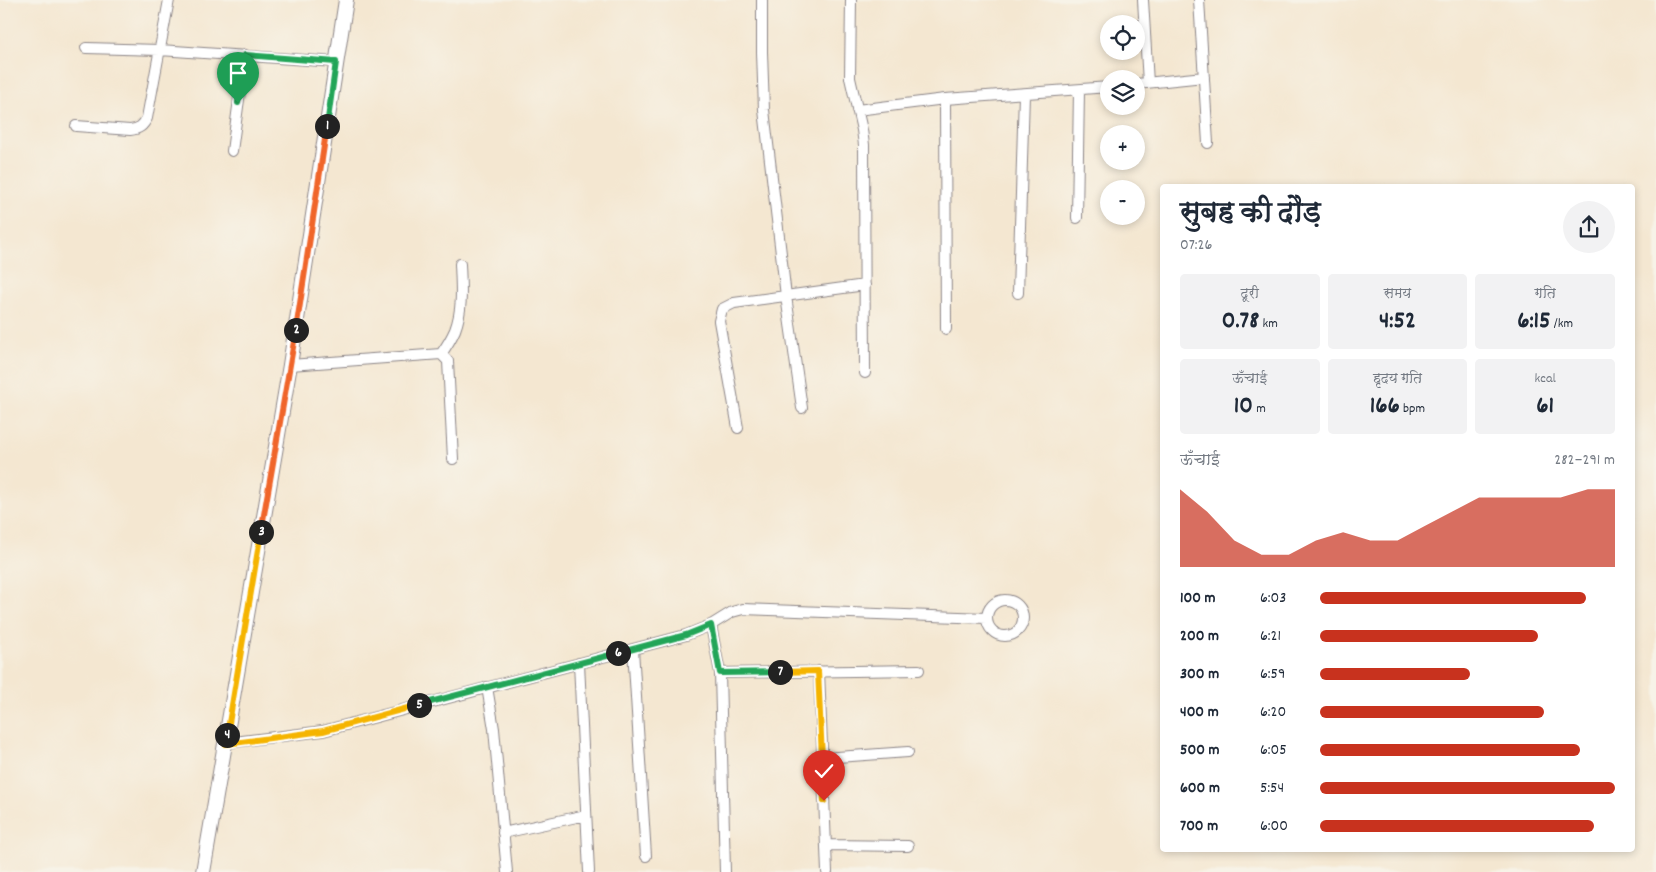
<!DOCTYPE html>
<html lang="hi">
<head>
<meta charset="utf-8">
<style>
  body { margin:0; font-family:Dekko,"Playpen Sans Deva",sans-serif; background:#f2f2f3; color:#1f2937; height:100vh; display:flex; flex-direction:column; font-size:19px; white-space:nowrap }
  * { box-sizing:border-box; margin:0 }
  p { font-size:16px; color:#747a83 }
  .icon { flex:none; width:28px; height:28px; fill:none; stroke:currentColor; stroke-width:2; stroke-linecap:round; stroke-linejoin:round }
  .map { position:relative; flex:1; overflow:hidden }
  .side { position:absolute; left:1160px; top:184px; width:475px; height:668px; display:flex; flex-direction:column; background:#fff; border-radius:5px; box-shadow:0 2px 8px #0003 }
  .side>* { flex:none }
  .tools { position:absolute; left:1100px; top:15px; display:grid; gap:10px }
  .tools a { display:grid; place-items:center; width:45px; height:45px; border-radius:50%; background:#fff; box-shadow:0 2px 8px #0003; font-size:25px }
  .pin { position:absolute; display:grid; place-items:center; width:42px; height:42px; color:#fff; margin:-51px -21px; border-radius:50% 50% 50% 0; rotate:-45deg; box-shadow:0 0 5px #0007 }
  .pin .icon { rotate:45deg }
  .km { position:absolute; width:25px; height:25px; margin:-12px; border-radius:50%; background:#222; color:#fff; font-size:14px; line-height:25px; text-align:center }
  .round { display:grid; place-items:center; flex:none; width:52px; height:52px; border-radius:26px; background:#f2f2f3 }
  .headline { display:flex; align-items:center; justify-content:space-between; height:85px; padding:0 20px }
  h1 { font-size:28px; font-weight:700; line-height:38px }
  .metrics { display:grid; grid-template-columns:repeat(3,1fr); gap:8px; height:85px; padding:5px 20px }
  .metrics div { display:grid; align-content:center; border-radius:5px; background:#f2f2f3; text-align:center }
  .metrics b { font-size:25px; font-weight:700 }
  .metrics small { font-size:14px; font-weight:400 }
  .metrics p { font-size:14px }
  .chart { height:140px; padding:10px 20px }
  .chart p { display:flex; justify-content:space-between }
  .chart svg { width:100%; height:90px; margin-top:5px; fill:#c8321e; opacity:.7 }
  ul { padding:0 20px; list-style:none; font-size:16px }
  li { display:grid; grid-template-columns:80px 60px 1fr; align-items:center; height:38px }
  li i { height:12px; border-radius:6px; background:#c8321e }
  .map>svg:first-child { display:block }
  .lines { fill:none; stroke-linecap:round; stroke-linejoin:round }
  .minor-casing { stroke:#8b8486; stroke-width:12 }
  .tertiary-casing { stroke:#8b8486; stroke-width:16 }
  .minor { stroke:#fff; stroke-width:10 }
  .tertiary { stroke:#fff; stroke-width:14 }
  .split-1-casing { stroke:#fff; stroke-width:10 }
  .split-2-casing { stroke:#fff; stroke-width:10 }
  .split-3-casing { stroke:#fff; stroke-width:10 }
  .split-4-casing { stroke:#fff; stroke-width:10 }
  .split-5-casing { stroke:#fff; stroke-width:10 }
  .split-6-casing { stroke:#fff; stroke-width:10 }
  .split-7-casing { stroke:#fff; stroke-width:10 }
  .split-8-casing { stroke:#fff; stroke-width:10 }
  .split-1 { stroke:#22a559; stroke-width:6 }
  .split-2 { stroke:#f0652b; stroke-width:6 }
  .split-3 { stroke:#f0652b; stroke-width:6 }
  .split-4 { stroke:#f5b400; stroke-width:6 }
  .split-5 { stroke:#f5b400; stroke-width:6 }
  .split-6 { stroke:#22a559; stroke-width:6 }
  .split-7 { stroke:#22a559; stroke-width:6 }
  .split-8 { stroke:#f5b400; stroke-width:6 }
</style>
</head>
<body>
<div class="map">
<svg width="1656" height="872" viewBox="0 0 1656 872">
  <rect width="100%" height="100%" fill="#f7f3e8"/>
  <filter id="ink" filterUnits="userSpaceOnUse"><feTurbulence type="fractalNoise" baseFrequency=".02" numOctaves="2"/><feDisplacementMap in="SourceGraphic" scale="10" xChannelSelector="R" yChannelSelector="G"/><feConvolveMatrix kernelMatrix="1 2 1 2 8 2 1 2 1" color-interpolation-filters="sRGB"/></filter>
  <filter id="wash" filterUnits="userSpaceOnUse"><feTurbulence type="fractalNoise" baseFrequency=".0096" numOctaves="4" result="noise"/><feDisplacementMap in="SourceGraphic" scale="20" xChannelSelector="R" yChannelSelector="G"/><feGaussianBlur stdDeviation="1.12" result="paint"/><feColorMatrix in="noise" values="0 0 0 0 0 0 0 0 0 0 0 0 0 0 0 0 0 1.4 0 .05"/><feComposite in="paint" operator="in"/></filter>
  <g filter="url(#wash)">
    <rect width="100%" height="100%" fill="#f4e7d1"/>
  </g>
  <g filter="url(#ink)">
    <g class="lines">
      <g class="minor-casing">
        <path id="minor" d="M 762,0 L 762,52 L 764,110 L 786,296 L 802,408
          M 851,0 L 850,78 L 862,130 L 864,145 L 865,373
          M 1143,0 L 1148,83
          M 1199,0 L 1208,143
          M 86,48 L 160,50 L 336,62
          M 1136,84 L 1204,77
          M 945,99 L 946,329
          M 857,110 L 945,99 L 1109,87
          M 76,126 L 130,130 C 139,129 143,126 147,118 L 169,0
          M 232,151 L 245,55
          M 1077,218 L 1079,90
          M 1018,293 L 1024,94
          M 441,354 C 446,347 451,339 455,330 C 463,309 461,287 460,264
          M 290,365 L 441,354 L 448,361 L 453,459
          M 738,428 L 719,321 L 722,309 L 734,303 L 865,285
          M987 618a18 18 0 1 1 36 0a18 18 0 1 1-36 0Z
          M 711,625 L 720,673 L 725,872
          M 633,649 L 646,856
          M 579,663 L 589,872
          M 819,671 L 827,872
          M 720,673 L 919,670
          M 487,687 L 494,729 L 507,872
          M 226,743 L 323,731 L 686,635 L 711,625 L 732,612 L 743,609 L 986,618
          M 823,758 L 908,752
          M 503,833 L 586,815
          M 826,845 L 908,846"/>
      </g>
      <g class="tertiary-casing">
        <path id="tertiary" d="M 203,872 L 290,365 L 346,0"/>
      </g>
      <use href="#minor" class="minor"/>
      <use href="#tertiary" class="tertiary"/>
    </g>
  </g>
  <g class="lines" filter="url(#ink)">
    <g class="split-1-casing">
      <path id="split-1" d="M 238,103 L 245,55 L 336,62 L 327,126"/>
    </g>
    <g class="split-2-casing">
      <path id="split-2" d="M 296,330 L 327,126"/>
    </g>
    <g class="split-3-casing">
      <path id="split-3" d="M 261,532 L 296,330"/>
    </g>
    <g class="split-4-casing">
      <path id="split-4" d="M 227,735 L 261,532"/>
    </g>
    <g class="split-5-casing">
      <path id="split-5" d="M 227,735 L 226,744 L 323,731 L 419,705"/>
    </g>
    <g class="split-6-casing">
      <path id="split-6" d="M 419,705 L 618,653"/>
    </g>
    <g class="split-7-casing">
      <path id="split-7" d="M 618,653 L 686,635 L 711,625 L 720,673 L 780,672"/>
    </g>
    <g class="split-8-casing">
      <path id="split-8" d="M 780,672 L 818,671 L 824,801"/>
    </g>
    <use href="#split-1" class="split-1"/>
    <use href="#split-2" class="split-2"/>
    <use href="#split-3" class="split-3"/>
    <use href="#split-4" class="split-4"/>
    <use href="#split-5" class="split-5"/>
    <use href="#split-6" class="split-6"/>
    <use href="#split-7" class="split-7"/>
    <use href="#split-8" class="split-8"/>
  </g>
</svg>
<div class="tools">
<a><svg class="icon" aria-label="locate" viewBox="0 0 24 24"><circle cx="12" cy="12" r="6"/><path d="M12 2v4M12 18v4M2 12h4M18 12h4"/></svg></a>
<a><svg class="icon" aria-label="layers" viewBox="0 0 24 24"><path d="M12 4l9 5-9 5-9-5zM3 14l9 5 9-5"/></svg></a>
<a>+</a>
<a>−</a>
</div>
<div class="pin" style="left:238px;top:103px;background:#1e9e55"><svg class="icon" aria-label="arrive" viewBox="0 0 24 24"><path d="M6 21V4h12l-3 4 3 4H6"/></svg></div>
<div class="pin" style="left:824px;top:801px;background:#d93025"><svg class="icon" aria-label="check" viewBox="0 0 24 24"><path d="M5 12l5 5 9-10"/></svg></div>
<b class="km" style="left:327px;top:126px">1</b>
<b class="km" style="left:296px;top:330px">2</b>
<b class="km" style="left:261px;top:532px">3</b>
<b class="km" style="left:227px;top:735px">4</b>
<b class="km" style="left:419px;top:705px">5</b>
<b class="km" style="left:618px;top:653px">6</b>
<b class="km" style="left:780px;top:672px">7</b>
<section class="side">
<div class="headline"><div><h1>सुबह की दौड़</h1><p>07:26</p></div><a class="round"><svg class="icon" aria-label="share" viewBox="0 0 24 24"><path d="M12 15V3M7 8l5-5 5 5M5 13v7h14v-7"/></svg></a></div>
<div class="metrics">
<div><p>दूरी</p><b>0.78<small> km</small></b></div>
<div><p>समय</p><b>4:52</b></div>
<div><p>गति</p><b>6:15<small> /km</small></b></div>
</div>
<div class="metrics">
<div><p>ऊँचाई</p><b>10<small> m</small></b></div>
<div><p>हृदय गति</p><b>166<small> bpm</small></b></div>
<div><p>kcal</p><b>61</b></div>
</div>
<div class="chart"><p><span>ऊँचाई</span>282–291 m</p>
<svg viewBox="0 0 160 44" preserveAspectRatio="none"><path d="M0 44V6L10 17L20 31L30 38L40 38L50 31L60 27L70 31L80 31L90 24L100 17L110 10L120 10L130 10L140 10L150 6L160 6V44z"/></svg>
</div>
<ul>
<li><b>100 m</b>6:03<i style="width:90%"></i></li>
<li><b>200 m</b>6:21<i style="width:74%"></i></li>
<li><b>300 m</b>6:59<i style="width:51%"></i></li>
<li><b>400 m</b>6:20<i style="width:76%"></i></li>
<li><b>500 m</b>6:05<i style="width:88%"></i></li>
<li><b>600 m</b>5:54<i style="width:100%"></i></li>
<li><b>700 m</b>6:00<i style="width:93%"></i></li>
</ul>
</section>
</div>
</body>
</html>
